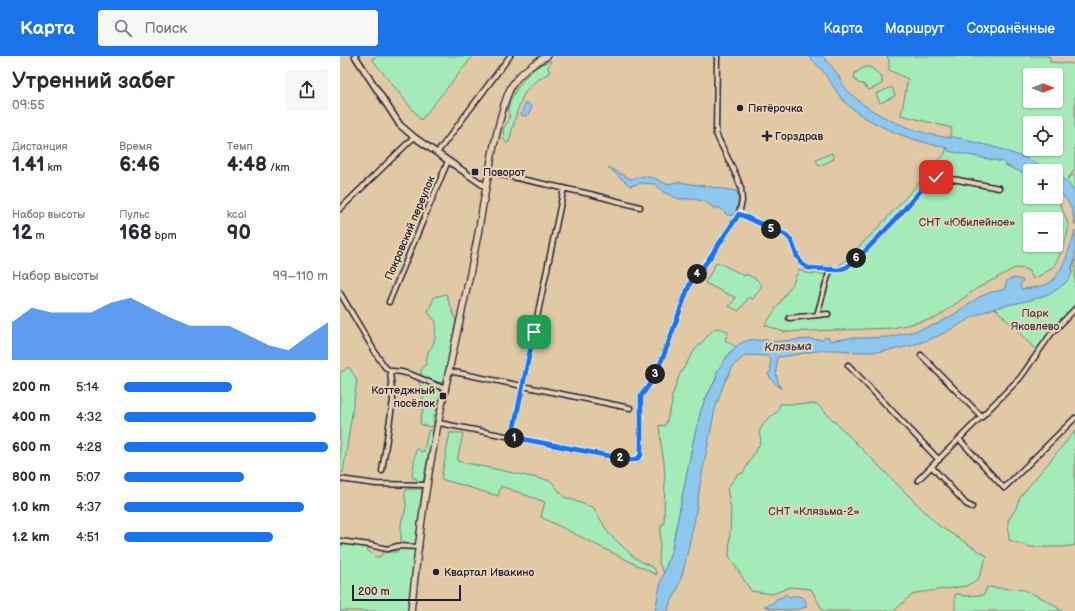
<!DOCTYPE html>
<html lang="ru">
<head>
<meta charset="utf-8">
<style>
  body { margin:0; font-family:"Balsamiq Sans",sans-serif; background:#f7f7f7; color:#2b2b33; height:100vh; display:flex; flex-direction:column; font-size:15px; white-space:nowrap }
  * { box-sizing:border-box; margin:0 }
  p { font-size:13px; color:#7c7c81 }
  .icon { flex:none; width:22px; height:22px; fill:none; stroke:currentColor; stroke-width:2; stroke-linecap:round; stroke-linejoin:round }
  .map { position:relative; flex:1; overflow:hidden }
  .details { display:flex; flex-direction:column; background:#fff; width:340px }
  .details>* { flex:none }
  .needle { width:26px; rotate:90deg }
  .fabs { position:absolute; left:683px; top:12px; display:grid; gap:8px }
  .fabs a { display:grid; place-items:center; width:40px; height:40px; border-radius:4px; background:#fff; box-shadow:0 1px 3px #0004; font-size:20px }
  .scale { position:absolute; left:12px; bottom:10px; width:109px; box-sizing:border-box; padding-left:4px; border:2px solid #22223b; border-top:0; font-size:11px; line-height:14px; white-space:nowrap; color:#22223b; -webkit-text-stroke:3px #e9d3b3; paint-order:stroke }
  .pin { position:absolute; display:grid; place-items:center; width:34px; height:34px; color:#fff; margin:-17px; border-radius:8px; box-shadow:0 2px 6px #0006 }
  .km { position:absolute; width:20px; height:20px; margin:-10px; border-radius:50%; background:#222; color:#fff; font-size:11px; line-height:20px; text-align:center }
  .round { display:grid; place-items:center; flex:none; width:42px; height:42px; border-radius:4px; background:#f7f7f7 }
  .overview { display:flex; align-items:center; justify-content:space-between; height:68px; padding:0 12px }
  h1 { font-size:22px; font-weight:700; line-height:30px }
  .figures { display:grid; grid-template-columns:repeat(3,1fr); gap:6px; height:68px; padding:4px 12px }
  .figures div { display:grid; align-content:center }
  .figures b { font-size:20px; font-weight:700 }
  .figures small { font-size:11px; font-weight:400 }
  .figures p { font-size:11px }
  .chart { height:112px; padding:8px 12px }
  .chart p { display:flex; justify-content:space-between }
  .chart svg { width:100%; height:72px; margin-top:4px; fill:#1a73e8; opacity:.7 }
  ul { padding:0 12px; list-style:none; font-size:13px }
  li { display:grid; grid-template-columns:64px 48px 1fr; align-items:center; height:30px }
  li i { height:10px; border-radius:5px; background:#1a73e8 }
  header { display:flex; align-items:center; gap:24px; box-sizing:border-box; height:56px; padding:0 20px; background:#1a73e8; color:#fff }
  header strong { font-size:19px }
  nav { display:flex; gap:22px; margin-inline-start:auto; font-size:14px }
  .search { width:280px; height:36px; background:#f7f7f7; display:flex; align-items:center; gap:10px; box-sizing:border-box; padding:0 14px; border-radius:4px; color:#7c7c81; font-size:15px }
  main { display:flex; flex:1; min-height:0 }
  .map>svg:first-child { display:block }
  .green { fill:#a5ebb7; stroke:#648679; fill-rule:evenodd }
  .water { fill:#8ec7ee; stroke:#6385a6 }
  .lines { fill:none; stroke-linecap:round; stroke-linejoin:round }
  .minor-casing { stroke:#22223b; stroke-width:7 }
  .tertiary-casing { stroke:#22223b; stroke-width:8 }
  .secondary-casing { stroke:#22223b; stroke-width:8 }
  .minor { stroke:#e9d3b3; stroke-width:4 }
  .tertiary { stroke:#e9d3b3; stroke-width:5 }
  .secondary { stroke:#e9d3b3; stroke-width:5.5 }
  .route-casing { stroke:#fff; stroke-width:8 }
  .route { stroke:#1a73e8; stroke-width:5 }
  .poi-dot { fill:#22223b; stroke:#e9d3b3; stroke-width:1.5 }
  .labels { text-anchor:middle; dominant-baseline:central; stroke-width:4; stroke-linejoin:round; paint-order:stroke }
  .poi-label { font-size:11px; fill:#22223b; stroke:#e9d3b3; text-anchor:start }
  .park-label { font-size:11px; fill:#36404e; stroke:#e9d3b3 }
  .street-label { font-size:11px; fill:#22223b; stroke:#e9d3b3 }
  .water-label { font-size:12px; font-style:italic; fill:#38435f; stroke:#e9d3b3 }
</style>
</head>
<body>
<header>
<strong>Карта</strong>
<div class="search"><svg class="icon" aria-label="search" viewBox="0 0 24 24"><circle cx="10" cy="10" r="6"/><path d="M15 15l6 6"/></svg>Поиск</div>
<nav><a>Карта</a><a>Маршрут</a><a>Сохранённые</a></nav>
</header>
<main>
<section class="details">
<div class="overview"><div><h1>Утренний забег</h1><p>09:55</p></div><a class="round"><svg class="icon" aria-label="share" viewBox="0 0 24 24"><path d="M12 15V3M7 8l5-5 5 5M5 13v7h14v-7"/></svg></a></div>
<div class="figures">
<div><p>Дистанция</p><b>1.41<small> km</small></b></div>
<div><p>Время</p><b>6:46</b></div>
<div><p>Темп</p><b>4:48<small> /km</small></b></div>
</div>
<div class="figures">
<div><p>Набор высоты</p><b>12<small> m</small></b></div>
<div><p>Пульс</p><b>168<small> bpm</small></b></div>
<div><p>kcal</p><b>90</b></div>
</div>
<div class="chart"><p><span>Набор высоты</span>99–110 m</p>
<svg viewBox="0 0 160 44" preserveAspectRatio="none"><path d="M0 44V21L10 12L20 15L30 15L40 15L50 9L60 6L70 12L80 18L90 23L100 23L110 23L120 29L130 35L140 38L150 29L160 21V44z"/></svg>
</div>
<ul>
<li><b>200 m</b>5:14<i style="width:53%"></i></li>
<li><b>400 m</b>4:32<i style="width:94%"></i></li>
<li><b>600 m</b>4:28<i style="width:100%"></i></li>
<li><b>800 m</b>5:07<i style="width:59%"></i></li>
<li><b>1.0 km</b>4:37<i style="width:88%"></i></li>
<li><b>1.2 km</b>4:51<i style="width:73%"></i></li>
</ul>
</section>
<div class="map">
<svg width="735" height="555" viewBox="0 0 735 555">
  <rect width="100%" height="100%" fill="#e1c9a5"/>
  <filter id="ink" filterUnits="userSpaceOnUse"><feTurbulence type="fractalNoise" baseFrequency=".025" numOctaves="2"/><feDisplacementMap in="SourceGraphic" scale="8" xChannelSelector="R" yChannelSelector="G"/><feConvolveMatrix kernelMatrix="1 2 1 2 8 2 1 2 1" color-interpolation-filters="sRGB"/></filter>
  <g filter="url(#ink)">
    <path class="green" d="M 37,0 L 133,0 L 81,64 L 32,3 Z
      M 547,0 L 709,0 L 710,6 L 735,8 L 735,113 L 727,124 L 732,119 L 735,121 L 735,136 L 726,126 L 719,146 C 722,153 726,160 728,169 C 730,177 718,206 712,212 C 707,216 699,220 693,223 L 689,215 L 685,213 L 675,212 L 636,233 L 596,262 L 553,272 L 444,276 L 425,269 L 453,227 L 459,213 L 465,217 L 492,219 L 499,210 L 537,173 L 605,98 L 612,72 L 561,59 L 568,23 L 549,14 L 549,4 ZM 690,19 L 716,19 L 716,45 L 690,45 ZM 690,67 L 716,67 L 716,93 L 690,93 ZM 690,115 L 716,115 L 716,141 L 690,141 ZM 690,163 L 716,163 L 716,189 L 690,189 Z
      M 210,5 L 211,6 L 208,11 L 209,15 L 209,17 C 201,22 192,27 186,35 C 178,47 173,71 169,86 L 167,87 L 164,84 L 163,73 C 166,68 170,65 169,59 C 168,55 167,54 169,50 C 174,32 192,9 210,5 Z
      M 525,11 C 533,10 536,17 542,21 L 542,28 L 529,34 L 523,28 L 518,27 L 514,22 L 515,17 Z
      M 552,31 L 555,40 L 540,47 L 536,38 Z
      M 492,97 L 494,103 L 479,110 L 476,104 Z
      M 735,203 L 735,249 C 721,263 709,279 697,295 L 655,252 L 700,241 L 714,235 L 731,220 L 733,209 Z
      M 377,206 L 405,220 L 406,218 L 416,223 L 422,229 L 413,243 L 409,241 L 399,255 L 389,250 L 396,242 L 365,227 Z
      M 106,238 L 116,265 L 104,324 L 101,327 L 83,321 L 81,318 L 81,314 L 86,308 L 88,296 L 93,289 L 95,282 L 96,266 L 88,256 L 94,241 Z
      M 380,272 L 388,276 L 385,284 L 396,291 L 389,297 L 366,342 L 361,354 L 353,386 L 332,493 L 324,517 L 319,507 L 321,469 L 324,468 L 325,424 L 324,406 L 321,388 L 319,369 L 325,370 L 333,344 L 331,343 L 340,318 L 354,295 L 374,273 Z
      M 9,311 L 17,324 L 3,417 L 0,414 L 0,317 Z
      M 80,324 L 102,334 L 96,358 L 93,360 L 94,370 L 90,371 L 80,368 C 80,364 81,361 82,358 C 84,347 84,334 78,325 Z
      M 440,348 L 477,348 L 599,470 L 647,500 L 638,523 L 626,530 L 576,537 L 569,541 L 554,555 L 483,555 L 471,533 L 450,531 L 433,538 L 411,535 L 389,500 L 391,453 L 387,433 L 397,419 L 403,417 L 419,389 L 421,384 L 419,376 L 425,365 L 437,356 Z
      M 90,374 L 92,377 L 91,384 L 83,427 L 78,427 L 76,422 L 73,422 L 72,420 L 76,393 L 80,394 L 81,396 L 84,395 L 88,375 Z
      M 735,375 L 735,489 L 723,491 L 690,491 L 669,484 L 668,465 L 676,452 L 680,441 Z
      M 110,377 L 123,377 L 117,405 L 211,425 L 224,441 L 254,452 L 269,478 L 295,502 L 314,512 L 317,519 L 201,461 L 205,446 L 161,430 L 158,440 L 101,423 Z
      M 67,433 L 82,433 L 68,555 L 0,555 L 0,491 L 4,488 L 15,490 L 24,490 L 27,492 L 28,495 L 36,501 L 40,501 L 44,496 L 57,496 C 64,486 60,481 61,469 C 61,463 66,457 66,451 C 67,444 62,439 67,433 Z
      M 647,531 L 684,534 L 708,545 L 722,555 L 615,555 L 615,538 L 621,538 L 622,540 L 644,539 Z"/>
    <path class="water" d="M 468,0 L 482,0 C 488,6 493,12 498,19 C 501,26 505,32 510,37 C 533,61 578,78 611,82 L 611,80 L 614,81 L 616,82 L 621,82 L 629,85 L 658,92 L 688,103 L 713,115 L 690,115 L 690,120 L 665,109 L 663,106 L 608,95 L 608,92 C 575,86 526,69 503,44 C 496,36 491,26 485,18 C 480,11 474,6 468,0 Z
      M 185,47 L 188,47 L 192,52 L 187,60 L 181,59 Z
      M 268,111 L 291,123 L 304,120 L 314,122 L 326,128 L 339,126 L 397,135 C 399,144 399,151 394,159 L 387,159 L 380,152 L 374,152 L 366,146 L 354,143 L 339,143 L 323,136 L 316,128 L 301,127 L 290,130 Z
      M 716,117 L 727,126 L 735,136 L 735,169 C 732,152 730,144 716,134 Z
      M 735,174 C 735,183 735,192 735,201 C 735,205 733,207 732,210 C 732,214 732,218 730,222 C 712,244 681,245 655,252 C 633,258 614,274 593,282 C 571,291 545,297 522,296 C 513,296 504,294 494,294 C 475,293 457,300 437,301 C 436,316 435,320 441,333 L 431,323 L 428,318 L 431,314 L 430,310 L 431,305 L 430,302 L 426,300 L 406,299 L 394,309 L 384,327 L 375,353 L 361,423 L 355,462 L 344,512 L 337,535 L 329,550 L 328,555 L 315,555 L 321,525 L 332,493 L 353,386 L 361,354 L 366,342 L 377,321 L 376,317 C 385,304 393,287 410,284 C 416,283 420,286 426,283 L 429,286 L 469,283 L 483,284 L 485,281 L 489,282 L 490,285 L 509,282 L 524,282 L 549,281 L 579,274 L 597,268 L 613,259 L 639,241 L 652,236 L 662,234 L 665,232 L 667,224 L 675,222 L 683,224 L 680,229 L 681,233 C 691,232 703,231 711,226 C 722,218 732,187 735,174 Z
      M 446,538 L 449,541 C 457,538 468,541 466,551 C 457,555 433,555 424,550 L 433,547 L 436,543 L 442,541 Z"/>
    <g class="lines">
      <g class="minor-casing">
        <path id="minor" d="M 97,97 L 170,0
          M 149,116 L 250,138 L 300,151
          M 0,153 L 74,81
          M 399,158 L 446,179 L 451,184 L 457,200 L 462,208 L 468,212 L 499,214 L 507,211 L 526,194 L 554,165 L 590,124 L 596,121 L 618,124 L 659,132
          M 0,237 L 38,301 L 45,311 L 50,315 L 53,344 L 42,415
          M 49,246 L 108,105
          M 477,259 L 490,213
          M 449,262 L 488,258
          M 581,299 L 642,361
          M 508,309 L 599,404
          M 50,315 C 70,314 87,327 106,333
          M 109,315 L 290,352
          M 99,367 L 290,404 L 298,403 L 301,399 L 301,340 L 312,325 L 324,299 L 347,235 L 353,221 L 359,217 L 369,203 L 399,158 L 402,145 L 401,132 L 396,119 L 376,78 L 377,0
          M 172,381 L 224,132
          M 619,383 L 664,432 L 735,362
          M 592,411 L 626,448 L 632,451
          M 0,423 L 36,428 L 87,429
          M 578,424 L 680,322 L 711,278 L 735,253
          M 0,485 L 30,489 L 47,493 L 58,490 L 79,491"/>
      </g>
      <g class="tertiary-casing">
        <path id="tertiary" d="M 15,0 L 60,69 L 74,81 L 146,131"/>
      </g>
      <g class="secondary-casing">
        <path id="secondary" d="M 71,555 C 76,513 80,471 87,429 C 100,345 122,262 138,178 C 143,148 148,119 154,89 C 159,69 162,49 171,31 C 179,17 193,8 207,0"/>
      </g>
      <use href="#minor" class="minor"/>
      <use href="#tertiary" class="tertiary"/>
      <use href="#secondary" class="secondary"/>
    </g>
  </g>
  <g class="lines" filter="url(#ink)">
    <g class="route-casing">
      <path id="route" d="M 194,276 L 172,381 L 290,404 C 296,404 298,403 301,399 L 301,340 L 312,325 L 324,299 L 347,235 L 353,221 L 359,216 L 369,203 L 399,158 L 446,179 L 451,184 L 457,200 L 462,208 L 468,212 L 499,214 L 507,211 L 526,194 L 554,165 L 590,124 L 596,121"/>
    </g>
    <use href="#route" class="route"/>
  </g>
  <g class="poi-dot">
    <circle cx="400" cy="52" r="4"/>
    <path d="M425 74h4v4h4v4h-4v4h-4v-4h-4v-4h4z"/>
    <rect x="131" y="112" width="8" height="8" rx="2"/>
    <rect x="99" y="336" width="8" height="8" rx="2"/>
    <circle cx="96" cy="516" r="4"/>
  </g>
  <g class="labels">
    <g class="poi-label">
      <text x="408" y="52">Пятёрочка</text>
      <text x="435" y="80">Горздрав</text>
      <text x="143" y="116">Поворот</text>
      <text x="95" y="334" text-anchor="end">Коттеджный<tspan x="95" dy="13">посёлок</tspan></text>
      <text x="104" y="516">Квартал Ивакино</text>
    </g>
    <g class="park-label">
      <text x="627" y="166">СНТ «Юбилейное»</text>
      <text x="695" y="257">Парк<tspan x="695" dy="13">Яковлево</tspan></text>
      <text x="474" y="455">СНТ «Клязьма-2»</text>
    </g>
    <g class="street-label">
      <text transform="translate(70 172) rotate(-67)">Покровский переулок</text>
    </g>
    <g class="water-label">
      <text transform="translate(448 291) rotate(-2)">Клязьма</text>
    </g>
  </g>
</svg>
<div class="fabs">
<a><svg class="needle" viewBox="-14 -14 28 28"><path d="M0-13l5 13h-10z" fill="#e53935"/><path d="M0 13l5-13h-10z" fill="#7c7c81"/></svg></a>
<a><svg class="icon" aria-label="locate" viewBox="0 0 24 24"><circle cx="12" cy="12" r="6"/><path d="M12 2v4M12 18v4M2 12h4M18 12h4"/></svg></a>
<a>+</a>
<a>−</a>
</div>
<div class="scale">200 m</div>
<div class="pin" style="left:194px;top:276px;background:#1e9e55"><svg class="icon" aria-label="arrive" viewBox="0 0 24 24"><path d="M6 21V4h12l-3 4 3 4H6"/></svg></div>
<div class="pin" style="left:596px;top:121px;background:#d93025"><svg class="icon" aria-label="check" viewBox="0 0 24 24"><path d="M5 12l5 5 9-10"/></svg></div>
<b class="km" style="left:174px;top:382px">1</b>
<b class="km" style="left:280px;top:402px">2</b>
<b class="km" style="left:315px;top:318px">3</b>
<b class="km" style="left:357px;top:218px">4</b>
<b class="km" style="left:431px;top:173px">5</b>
<b class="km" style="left:516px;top:202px">6</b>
</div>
</main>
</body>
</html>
